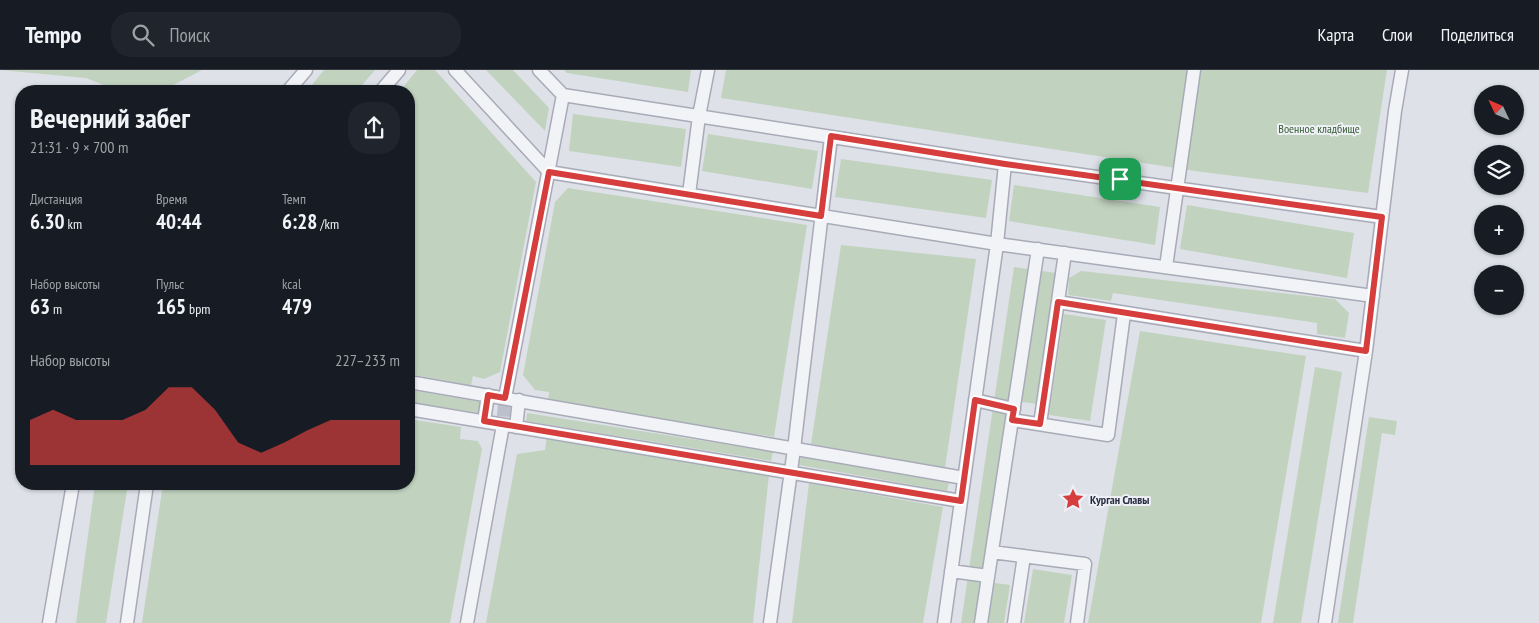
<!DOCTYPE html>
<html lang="ru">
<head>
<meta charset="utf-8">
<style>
  body { margin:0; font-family:"PT Sans Narrow",sans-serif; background:#20242c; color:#f1f3f6; height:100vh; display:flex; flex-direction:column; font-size:19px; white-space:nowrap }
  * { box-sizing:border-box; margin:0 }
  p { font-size:16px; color:#9ea1a6 }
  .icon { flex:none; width:28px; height:28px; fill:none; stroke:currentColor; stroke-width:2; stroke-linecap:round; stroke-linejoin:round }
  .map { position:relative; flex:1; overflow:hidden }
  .details { position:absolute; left:15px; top:15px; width:400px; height:405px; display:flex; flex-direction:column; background:#171b24; border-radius:20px; box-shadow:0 1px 4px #0004 }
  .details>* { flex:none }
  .needle { width:32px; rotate:314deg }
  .buttons { position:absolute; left:1474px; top:15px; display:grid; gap:10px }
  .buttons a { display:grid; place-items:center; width:50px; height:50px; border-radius:50%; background:#171b24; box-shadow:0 1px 4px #0004; font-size:25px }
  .pin { position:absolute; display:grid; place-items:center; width:42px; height:42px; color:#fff; margin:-21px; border-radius:10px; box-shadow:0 2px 8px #0006 }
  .round { display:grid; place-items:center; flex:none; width:52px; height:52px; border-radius:20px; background:#20242c }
  .headline { display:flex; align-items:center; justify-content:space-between; height:85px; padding:0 15px }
  h1 { font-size:28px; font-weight:700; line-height:38px }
  .stats { display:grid; grid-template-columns:repeat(3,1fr); gap:8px; height:85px; padding:5px 15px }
  .stats div { display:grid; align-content:center }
  .stats b { font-size:21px; font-weight:700 }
  .stats small { font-size:14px; font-weight:400 }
  .stats p { font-size:14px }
  .chart { height:140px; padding:10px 15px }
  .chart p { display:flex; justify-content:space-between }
  .chart svg { width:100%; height:90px; margin-top:5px; fill:#d53e3d; opacity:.7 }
  header { display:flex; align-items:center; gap:30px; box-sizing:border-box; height:70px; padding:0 25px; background:#171b24; border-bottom:1px solid #363941 }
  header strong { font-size:24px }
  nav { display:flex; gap:28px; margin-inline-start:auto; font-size:18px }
  .search { width:350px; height:45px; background:#20242c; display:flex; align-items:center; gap:12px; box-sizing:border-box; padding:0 18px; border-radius:20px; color:#9ea1a6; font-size:19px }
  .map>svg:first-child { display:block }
  .green { fill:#c1d3bf }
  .building { fill:#bcbfcc }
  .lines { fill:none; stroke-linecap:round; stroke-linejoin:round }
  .lane-casing { stroke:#a8abb7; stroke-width:15 }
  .lane { stroke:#f1f3f7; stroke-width:12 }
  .route-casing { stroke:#fff; stroke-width:10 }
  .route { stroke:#d53e3d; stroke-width:6 }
  .labels { text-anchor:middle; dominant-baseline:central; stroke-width:4; stroke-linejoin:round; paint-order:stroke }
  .park-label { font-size:12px; fill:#355d33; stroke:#eef0f6 }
  .poi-label { font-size:12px; font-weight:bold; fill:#272c41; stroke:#eef0f6; text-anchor:start }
</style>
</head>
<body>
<header>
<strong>Tempo</strong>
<div class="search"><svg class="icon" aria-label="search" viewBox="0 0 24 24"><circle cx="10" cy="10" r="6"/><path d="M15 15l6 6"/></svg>Поиск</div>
<nav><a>Карта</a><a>Слои</a><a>Поделиться</a></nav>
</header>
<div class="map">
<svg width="1539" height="553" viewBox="0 0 1539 553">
  <rect width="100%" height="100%" fill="#dfe1e9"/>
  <path class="green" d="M 0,0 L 202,0 L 162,21 L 119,21 L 86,8 Z
    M 324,0 L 375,0 L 357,21 L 307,21 Z
    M 417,0 L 435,0 L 536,112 L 500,302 L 484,309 L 473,306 L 471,315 L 409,304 L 409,21 L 400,21 Z
    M 486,0 L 513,0 L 549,38 L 545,61 Z
    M 564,0 L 691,0 L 688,22 L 567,3 Z
    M 726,0 L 1387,0 L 1368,123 L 1202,102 L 721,28 Z
    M 573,44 L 686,59 L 681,97 L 569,81 Z
    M 708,64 L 818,81 L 812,119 L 702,101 Z
    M 841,89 L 992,110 L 986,148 L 835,127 Z
    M 1014,115 L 1160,137 L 1155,175 L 1009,151 Z
    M 568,118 L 807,155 L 774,367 L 548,331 L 549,322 L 535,320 L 523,305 L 555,132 Z
    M 1187,135 L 1354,163 L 1347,208 L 1180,179 Z
    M 841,175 L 976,189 L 945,398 L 811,374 Z
    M 1014,197 L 1056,203 L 1037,334 L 1009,330 L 982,511 L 1010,515 L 1004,553 L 961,553 Z
    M 1081,201 L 1335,229 L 1349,243 L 1345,268 L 1317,264 L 1317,253 L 1113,223 L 1111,231 L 1068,225 L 1069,208 Z
    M 1064,244 L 1106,250 L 1090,351 L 1049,345 Z
    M 1140,261 L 1306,286 L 1261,553 L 1088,553 Z
    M 1315,297 L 1342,302 L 1301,553 L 1273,553 Z
    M 409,320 L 482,332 L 480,343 L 409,332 Z
    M 527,343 L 773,382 L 771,391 L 526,351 Z
    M 1369,347 L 1397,351 L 1395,365 L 1382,363 L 1353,553 L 1338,553 Z
    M 409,349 L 461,357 L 460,369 L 478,371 L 482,379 L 450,553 L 142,553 L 163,414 L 409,414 Z
    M 547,366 L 769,405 L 753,553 L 486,553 L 517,384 L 545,380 Z
    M 801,387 L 949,413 L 947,421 L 799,395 Z
    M 809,413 L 943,437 L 923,553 L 792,553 Z
    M 95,414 L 128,414 L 106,553 L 76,553 Z
    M 1033,499 L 1072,505 L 1064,553 L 1024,553 Z"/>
  <path class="building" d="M 498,333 L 511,334 L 510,347 L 497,346 Z"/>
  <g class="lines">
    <g class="lane-casing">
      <path id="lane" d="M 455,0 L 549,102 L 997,174 L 944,553
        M 539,0 L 563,25 L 1005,94 L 1382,147
        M 288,21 L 306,0
        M 381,21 L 399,0
        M 1005,94 L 997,174 L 1373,226
        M 689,124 L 699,46 L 708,0
        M 1166,197 L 1194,0
        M 1058,232 L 1366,281
        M 409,312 L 964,408
        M 505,328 L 563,25
        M 975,330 L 1014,339
        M 409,339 L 961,431
        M 1012,350 L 1108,365 L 1124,244
        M 484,351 L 488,325
        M 1040,354 L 1065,183
        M 516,357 L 519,330
        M 992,482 L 1085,494 L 1077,553
        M 951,501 L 988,506
        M 49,553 L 73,414
        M 127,553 L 147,414
        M 467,553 L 503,355
        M 770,553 L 794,379 L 831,67
        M 981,553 L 1038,179
        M 1014,553 L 1024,486
        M 1325,553 L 1366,281 L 1395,41 L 1402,0"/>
    </g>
    <use href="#lane" class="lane"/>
  </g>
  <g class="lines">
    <g class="route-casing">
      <path id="route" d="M 831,66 L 1005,94 L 1382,147 L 1366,281 L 1058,232 L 1040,354 L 1012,350 L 1014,339 L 975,330 L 961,431 L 484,351 L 488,325 L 505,328 L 549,102 L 821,146 Z"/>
    </g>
    <use href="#route" class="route"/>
  </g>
  <defs>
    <g id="sight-bare" transform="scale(1.725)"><path d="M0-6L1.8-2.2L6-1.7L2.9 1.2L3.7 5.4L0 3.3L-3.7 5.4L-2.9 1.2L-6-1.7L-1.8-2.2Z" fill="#d53e3d" stroke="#eef0f6" stroke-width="2.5" paint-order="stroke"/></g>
  </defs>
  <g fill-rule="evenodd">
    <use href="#sight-bare" x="1073" y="429"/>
  </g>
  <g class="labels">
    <g class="park-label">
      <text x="1319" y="58">Военное кладбище</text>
    </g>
    <g class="poi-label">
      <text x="1090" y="429">Курган Славы</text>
    </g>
  </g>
</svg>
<div class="buttons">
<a><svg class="needle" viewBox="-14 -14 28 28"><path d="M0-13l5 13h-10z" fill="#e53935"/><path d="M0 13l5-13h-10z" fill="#9ea1a6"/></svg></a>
<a><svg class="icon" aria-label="layers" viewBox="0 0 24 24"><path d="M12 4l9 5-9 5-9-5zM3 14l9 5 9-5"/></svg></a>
<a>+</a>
<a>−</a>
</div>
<div class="pin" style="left:1120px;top:109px;background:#1e9e55"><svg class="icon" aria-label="arrive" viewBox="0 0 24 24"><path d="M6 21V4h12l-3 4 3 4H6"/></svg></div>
<section class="details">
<div class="headline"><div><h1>Вечерний забег</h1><p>21:31 · 9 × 700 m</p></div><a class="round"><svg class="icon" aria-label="share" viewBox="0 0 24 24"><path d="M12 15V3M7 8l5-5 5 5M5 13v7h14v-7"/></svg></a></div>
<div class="stats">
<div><p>Дистанция</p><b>6.30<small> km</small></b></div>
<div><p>Время</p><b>40:44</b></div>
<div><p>Темп</p><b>6:28<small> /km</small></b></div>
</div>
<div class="stats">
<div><p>Набор высоты</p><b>63<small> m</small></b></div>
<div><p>Пульс</p><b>165<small> bpm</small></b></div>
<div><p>kcal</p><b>479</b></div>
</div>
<div class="chart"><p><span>Набор высоты</span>227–233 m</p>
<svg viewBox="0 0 160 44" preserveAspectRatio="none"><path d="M0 44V22L10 17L20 22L30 22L40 22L50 17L60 6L70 6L80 17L90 33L100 38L110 33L120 27L130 22L140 22L150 22L160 22V44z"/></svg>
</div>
</section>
</div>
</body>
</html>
